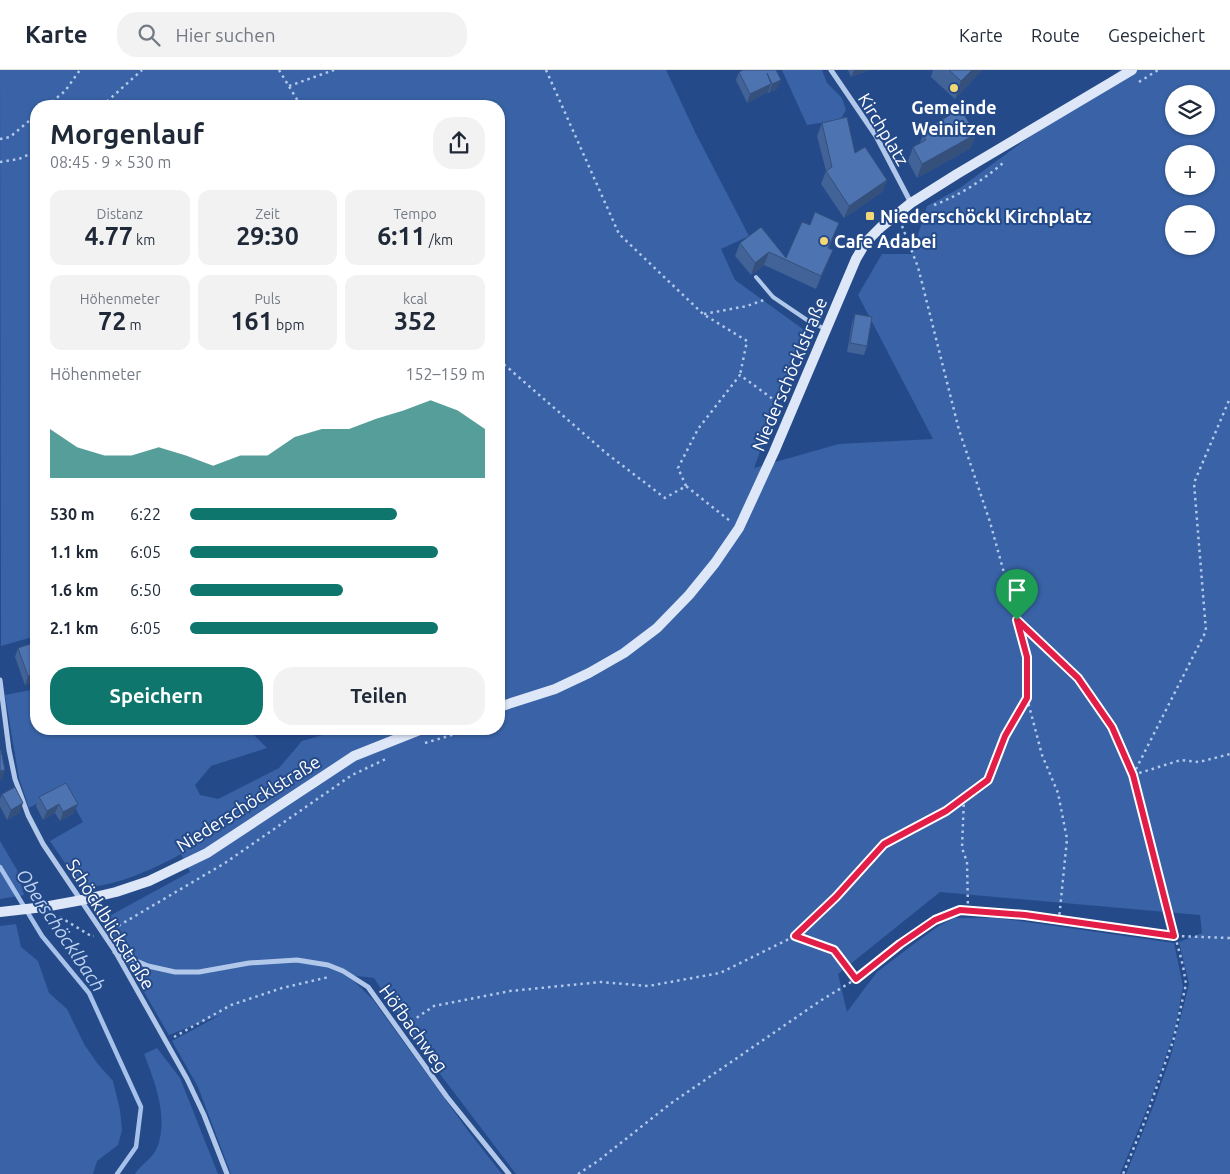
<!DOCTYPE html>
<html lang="de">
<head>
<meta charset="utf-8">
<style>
  body { margin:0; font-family:Ubuntu,sans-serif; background:#f2f2f3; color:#1f2937; height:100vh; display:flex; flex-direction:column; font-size:19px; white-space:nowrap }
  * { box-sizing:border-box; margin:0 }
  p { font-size:16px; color:#747a83 }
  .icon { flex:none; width:28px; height:28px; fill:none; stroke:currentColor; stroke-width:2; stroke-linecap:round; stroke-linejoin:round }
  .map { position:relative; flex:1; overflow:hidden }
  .drawer { position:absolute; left:30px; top:30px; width:475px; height:635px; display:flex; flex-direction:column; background:#fff; border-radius:20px; box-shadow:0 1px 4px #0004 }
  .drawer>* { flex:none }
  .tools { position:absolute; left:1165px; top:15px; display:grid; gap:10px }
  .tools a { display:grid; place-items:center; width:50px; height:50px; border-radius:50%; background:#fff; box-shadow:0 1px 4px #0004; font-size:25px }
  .pin { position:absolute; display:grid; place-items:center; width:42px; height:42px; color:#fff; margin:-51px -21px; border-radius:50% 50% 50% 0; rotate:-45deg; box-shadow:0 0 5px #0007 }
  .pin .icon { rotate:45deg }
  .round { display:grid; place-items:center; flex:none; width:52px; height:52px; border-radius:20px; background:#f2f2f3 }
  .overview { display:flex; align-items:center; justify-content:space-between; height:85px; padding:0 20px }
  h1 { font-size:28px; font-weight:700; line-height:38px }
  .figures { display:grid; grid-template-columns:repeat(3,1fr); gap:8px; height:85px; padding:5px 20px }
  .figures div { display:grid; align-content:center; border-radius:12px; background:#f2f2f3; text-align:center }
  .figures b { font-size:25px; font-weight:700 }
  .figures small { font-size:14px; font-weight:400 }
  .figures p { font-size:14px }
  .chart { height:140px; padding:10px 20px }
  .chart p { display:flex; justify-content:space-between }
  .chart svg { width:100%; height:90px; margin-top:5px; fill:#0f766e; opacity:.7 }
  .cta { display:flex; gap:10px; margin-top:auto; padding:10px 20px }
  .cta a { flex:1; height:58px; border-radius:20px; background:#0f766e; color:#fff; font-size:20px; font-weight:700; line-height:58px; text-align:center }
  .cta a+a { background:#f2f2f3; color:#1f2937 }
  ul { padding:0 20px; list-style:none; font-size:16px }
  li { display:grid; grid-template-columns:80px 60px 1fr; align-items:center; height:38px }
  li i { height:12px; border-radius:6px; background:#0f766e }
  header { display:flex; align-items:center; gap:30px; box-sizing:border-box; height:70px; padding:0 25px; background:#fff; border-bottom:1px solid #e0e1e3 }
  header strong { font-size:24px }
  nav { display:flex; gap:28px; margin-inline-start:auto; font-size:18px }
  .search { width:350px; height:45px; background:#f2f2f3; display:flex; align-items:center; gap:12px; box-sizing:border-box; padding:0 18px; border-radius:20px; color:#747a83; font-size:19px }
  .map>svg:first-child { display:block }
  .green { fill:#3963a6; fill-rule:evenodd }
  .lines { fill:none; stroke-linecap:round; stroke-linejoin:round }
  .stream { stroke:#a6c1ea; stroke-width:4.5 }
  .path { stroke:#b2c8ea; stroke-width:2.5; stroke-dasharray:2.5 4; stroke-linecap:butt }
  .service { stroke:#b2c8ea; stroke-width:4 }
  .minor { stroke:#b2c8ea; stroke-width:5 }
  .secondary { stroke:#dde7f8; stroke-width:10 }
  .wall { fill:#426398 }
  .shaded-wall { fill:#36507c }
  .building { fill:#4d73b1; stroke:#36507c }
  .route-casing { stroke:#fff; stroke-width:10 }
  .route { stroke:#e11d48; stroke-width:6 }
  .poi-dot { fill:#f3d776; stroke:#254a89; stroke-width:2 }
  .labels { text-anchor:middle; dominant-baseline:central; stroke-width:4; stroke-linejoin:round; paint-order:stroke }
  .poi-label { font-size:18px; font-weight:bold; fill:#fff; stroke:#254a89; text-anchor:start }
  .street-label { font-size:18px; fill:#fff; stroke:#254a89 }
  .water-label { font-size:19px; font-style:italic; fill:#bed2f1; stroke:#254a89 }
</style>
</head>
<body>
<header>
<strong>Karte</strong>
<div class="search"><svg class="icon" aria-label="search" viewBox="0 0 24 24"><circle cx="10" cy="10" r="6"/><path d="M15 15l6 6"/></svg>Hier suchen</div>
<nav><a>Karte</a><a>Route</a><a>Gespeichert</a></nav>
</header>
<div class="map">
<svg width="1230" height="1104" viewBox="0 0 1230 1104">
  <rect width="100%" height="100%" fill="#254a89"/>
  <path class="green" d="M 0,0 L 666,0 L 696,64 L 749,166 L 721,179 L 735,210 L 804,260 L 754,398 L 839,374 L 933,369 L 858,225 L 882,184 L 912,184 L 927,136 L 960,118 L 1120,0 L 1230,0 L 1230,1104 L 1126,1104 L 1154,1034 L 1171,985 L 1189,914 L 1179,872 L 1202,863 L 1200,845 L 940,822 L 838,904 L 847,942 L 877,902 L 919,870 L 939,856 L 954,848 L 998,848 L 1174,873 L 1183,916 L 1175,960 L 1149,1034 L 1120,1104 L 516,1104 L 421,979 L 374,908 L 348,905 L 373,930 L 469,1062 L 502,1104 L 231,1104 L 198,1017 L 172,971 L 220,945 L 169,965 L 102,850 L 190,802 L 181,784 C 160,796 103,823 80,815 L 50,771 L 83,752 L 64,718 L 29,738 L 19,708 L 5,625 L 36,619 L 36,659 L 248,659 L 267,678 L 211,696 L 195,715 L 200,725 L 218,729 L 279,698 L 302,671 L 333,662 L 332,659 L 499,659 L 499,36 L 36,36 L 36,566 L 1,576 ZM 1174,24 L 1206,24 L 1206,56 L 1174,56 ZM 1174,84 L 1206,84 L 1206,116 L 1174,116 ZM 1174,144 L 1206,144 L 1206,176 L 1174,176 Z
    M 782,0 L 822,0 L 827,13 L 842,28 L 846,40 L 840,50 L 807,55 Z
    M 0,771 L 17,800 L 24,825 L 0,829 Z
    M 16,854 L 21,877 L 38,891 L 49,923 L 67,939 L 84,974 L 97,993 L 113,1011 L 120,1040 L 122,1060 L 118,1075 L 97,1091 L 93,1104 L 0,1104 L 0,856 Z
    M 157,978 L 180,1008 L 218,1104 L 135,1104 C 140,1095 153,1088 157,1078 C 169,1048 155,1012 144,984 Z"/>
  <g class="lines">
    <path class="stream" d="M 0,797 L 42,866 L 89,923 L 141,1037 L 136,1077 L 117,1104"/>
    <path class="path" d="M 279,0 L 301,36
      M 546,0 L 619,164 L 703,244 L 747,271 L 740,305
      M 1139,12 L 1158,0
      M 289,16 L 334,0
      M 47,36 L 65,21 L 80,0
      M 102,36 L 142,0
      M 0,69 L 10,67 L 36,45
      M 0,92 L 19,89 L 36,81
      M 934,135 C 960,125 982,111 1003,93
      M 902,156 L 918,197 L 959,360 L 990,452 L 1017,550 L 1078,608 L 1112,657 L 1133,705 L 1183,896 L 1186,914 L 1174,968 L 1144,1053 L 1123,1104
      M 704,244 L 747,236 L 764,230
      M 499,290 L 606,383 L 665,428 L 686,416 L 730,451
      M 686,416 L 678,398 L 698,359 L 740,305 L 781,335
      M 1017,551 L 1027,587 L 1027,628 L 1042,685 L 1058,723 L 1067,769 L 1059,849
      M 425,673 L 472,659
      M 1133,705 L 1206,561 L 1194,413 L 1230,328
      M 1133,705 L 1181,690 L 1199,692 L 1230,684
      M 964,728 L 962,778 L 967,792 L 968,840
      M 60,847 L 91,866 L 94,866
      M 113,859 L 225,793 L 352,705 L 388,688
      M 795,866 L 835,880 L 856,909
      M 406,955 L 434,936 L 510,921 L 601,912 L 648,916 L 720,903 L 795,866 L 836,827 L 884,774 L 946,741 L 988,710 L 1005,666 L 1027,628
      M 174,967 L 231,935 L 282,918 L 329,907
      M 578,1104 L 598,1091 L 670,1034 L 820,931 L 856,909 L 900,874 L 935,850 L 960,840 L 1025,845 L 1174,866 L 1230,868"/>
    <path class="service" d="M 756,207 L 773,227 L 807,250 L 825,259"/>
    <path class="minor" d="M 831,0 L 876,66 L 911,133
      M 0,610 L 9,680 L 15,709 L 28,745 L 43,774 L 115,881 L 187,1009 L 204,1045 L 227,1104
      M 115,882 L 148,896 L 175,902 L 199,902 L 249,893 L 297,890 L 328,895 L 343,901 L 368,917 L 447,1027 L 509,1104"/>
    <path class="secondary" d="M 499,637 L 555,619 L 589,603 L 624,583 L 657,558 L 689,525 L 715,493 L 739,458 L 774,382 L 856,189 L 866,172 L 881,157 L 911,133 L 957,104 L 1132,0
      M 0,842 L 44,837 L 82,830 L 116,822 L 149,811 L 207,783 L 354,686 L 422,659"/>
  </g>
  <path class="wall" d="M 776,0 L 777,19 L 769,23 L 768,22 L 747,33 L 736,10 L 739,2 Z
    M 848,0 L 869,0 L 851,7 Z
    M 933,0 L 982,0 L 955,29 L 931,7 Z
    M 950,44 L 976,64 L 971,78 L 917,108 L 908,91 L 913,77 L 920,73 L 923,65 L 929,62 L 930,57 L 949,46 Z
    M 822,53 L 887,110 L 882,122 L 844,148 L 821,114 L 826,101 L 817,66 Z
    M 761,157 L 786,188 L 834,166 L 829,178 L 828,192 L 816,219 L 764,195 L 751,205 L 735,186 L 740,173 Z
    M 855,244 L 867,276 L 864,285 L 847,282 L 852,253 Z
    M 36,572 L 36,611 L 25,615 L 15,587 L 18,578 Z
    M 66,713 L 74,743 L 60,751 L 55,743 L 43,750 L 36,736 L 39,727 Z
    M 2,724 L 20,742 L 7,750 L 0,736 L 0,729 Z"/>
  <path class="shaded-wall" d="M 854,0 L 869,0 L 851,7 Z
    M 972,0 L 982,0 L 955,29 L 961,11 Z
    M 781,10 L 777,19 L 769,23 L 772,14 Z
    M 771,14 L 768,22 L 747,33 L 750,24 Z
    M 976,64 L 971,78 L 917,108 L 922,94 Z
    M 887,110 L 882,122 L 844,148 L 849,136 Z
    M 839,153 L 834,166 L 823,190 L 828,178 Z
    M 833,180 L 828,192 L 816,219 L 821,206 Z
    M 769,182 L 764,195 L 751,205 L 755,193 Z
    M 36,603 L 36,611 L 25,615 L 28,606 Z
    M 5,700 L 2,709 L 0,710 L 0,701 Z
    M 23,733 L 20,742 L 7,750 L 11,740 Z
    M 59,734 L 55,743 L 43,750 L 47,741 Z
    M 78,734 L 74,743 L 60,751 L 63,742 Z"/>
  <path class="building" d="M 743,0 L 776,0 L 781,10 L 772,14 L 767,3 L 771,14 L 750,24 L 739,2 Z
    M 949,0 L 972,0 L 961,11 Z
    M 960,38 L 976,64 L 922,94 L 913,77 L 926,70 L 923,65 L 932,60 L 930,57 L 950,45 L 950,44 Z
    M 847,47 L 855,83 L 865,77 L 887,110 L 849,136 L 826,101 L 832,97 L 822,53 Z
    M 815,142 L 839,153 L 828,178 L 833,180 L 821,206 L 769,182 L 755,193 L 740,173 L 761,157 L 786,188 L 802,152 L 810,155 Z
    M 855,244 L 872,247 L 867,276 L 850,273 Z
    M 36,572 L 36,603 L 28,606 L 18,578 Z
    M 0,680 L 1,680 L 5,700 L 0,701 Z
    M 66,713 L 78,734 L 63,742 L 59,734 L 47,741 L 39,727 Z
    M 15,717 L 23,733 L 11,740 L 2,724 Z"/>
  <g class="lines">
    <g class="route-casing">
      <path id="route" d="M 1017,550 L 1078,608 L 1112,657 L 1133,705 L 1174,866 L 1025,845 L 960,840 L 935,850 L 900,874 L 856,909 L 834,880 L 795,866 L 836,827 L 884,774 L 946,741 L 988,710 L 1005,666 L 1027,628 L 1027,587 Z"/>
    </g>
    <use href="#route" class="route"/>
  </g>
  <g class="poi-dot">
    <circle cx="954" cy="18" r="5"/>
    <rect x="865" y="141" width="10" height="10" rx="2.5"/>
    <circle cx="824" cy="171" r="5"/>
  </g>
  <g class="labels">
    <g class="poi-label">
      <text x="954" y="37" text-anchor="middle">Gemeinde<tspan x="954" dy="21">Weinitzen</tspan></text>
      <text x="880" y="146">Niederschöckl Kirchplatz</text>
      <text x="834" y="171">Cafe Adabei</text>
    </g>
    <g class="street-label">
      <text transform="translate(884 59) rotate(59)">Kirchplatz</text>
      <text transform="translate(789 304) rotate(-67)">Niederschöcklstraße</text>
      <text transform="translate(248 733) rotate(-32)">Niederschöcklstraße</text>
      <text transform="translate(111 854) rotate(58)">Schöcklblickstraße</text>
      <text transform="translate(414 958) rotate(54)">Höfbachweg</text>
    </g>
    <g class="water-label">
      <text transform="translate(61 860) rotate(56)">Oberschöcklbach</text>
    </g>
  </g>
</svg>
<div class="tools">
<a><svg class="icon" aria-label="layers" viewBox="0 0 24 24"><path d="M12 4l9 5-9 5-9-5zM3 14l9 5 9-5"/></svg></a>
<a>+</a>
<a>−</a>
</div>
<div class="pin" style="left:1017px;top:550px;background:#1e9e55"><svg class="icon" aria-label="arrive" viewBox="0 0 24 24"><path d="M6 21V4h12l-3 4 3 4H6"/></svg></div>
<section class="drawer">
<div class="overview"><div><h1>Morgenlauf</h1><p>08:45 · 9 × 530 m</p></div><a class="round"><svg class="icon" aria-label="share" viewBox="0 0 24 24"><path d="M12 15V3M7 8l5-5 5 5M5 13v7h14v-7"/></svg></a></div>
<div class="figures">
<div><p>Distanz</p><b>4.77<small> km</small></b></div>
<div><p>Zeit</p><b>29:30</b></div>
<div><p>Tempo</p><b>6:11<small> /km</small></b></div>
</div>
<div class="figures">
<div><p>Höhenmeter</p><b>72<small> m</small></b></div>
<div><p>Puls</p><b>161<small> bpm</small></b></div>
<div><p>kcal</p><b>352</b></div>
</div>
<div class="chart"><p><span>Höhenmeter</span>152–159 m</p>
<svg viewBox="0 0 160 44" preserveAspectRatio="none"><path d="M0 44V20L10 29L20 33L30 33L40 29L50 33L60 38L70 33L80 33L90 24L100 20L110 20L120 15L130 11L140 6L150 11L160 20V44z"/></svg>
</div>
<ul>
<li><b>530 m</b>6:22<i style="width:70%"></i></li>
<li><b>1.1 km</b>6:05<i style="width:84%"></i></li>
<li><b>1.6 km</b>6:50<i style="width:52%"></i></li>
<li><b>2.1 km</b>6:05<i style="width:84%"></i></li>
</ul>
<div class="cta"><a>Speichern</a><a>Teilen</a></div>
</section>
</div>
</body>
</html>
